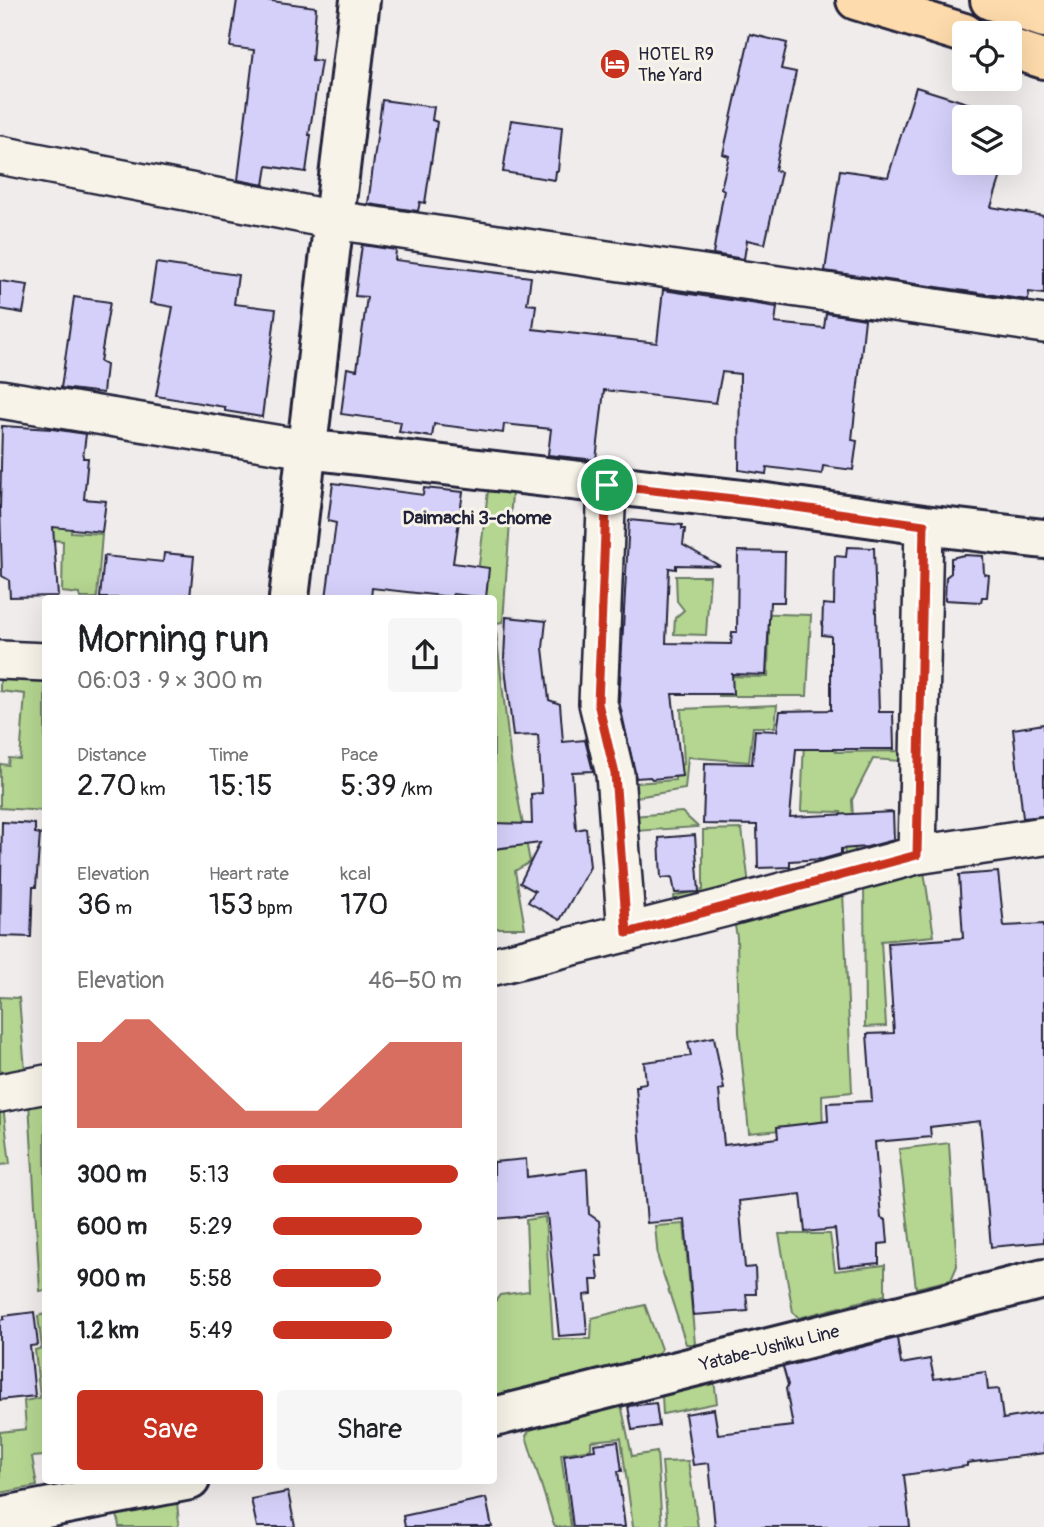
<!DOCTYPE html>
<html lang="en">
<head>
<meta charset="utf-8">
<style>
  body { margin:0; font-family:Pangolin,sans-serif; background:#f6f6f6; color:#202124; height:100vh; display:flex; flex-direction:column; font-size:26px; white-space:nowrap }
  * { box-sizing:border-box; margin:0 }
  p { font-size:23px; color:#757577 }
  .icon { flex:none; width:38px; height:38px; fill:none; stroke:currentColor; stroke-width:2; stroke-linecap:round; stroke-linejoin:round }
  .map { position:relative; flex:1; overflow:hidden }
  .details { position:absolute; left:42px; top:595px; width:455px; height:889px; display:flex; flex-direction:column; background:#fff; border-radius:7px; box-shadow:0 7px 28px #0002 }
  .details>* { flex:none }
  .controls { position:absolute; left:952px; top:21px; display:grid; gap:14px }
  .controls a { display:grid; place-items:center; width:70px; height:70px; border-radius:7px; background:#fff; box-shadow:0 7px 28px #0002; font-size:35px }
  .pin { position:absolute; display:grid; place-items:center; width:60px; height:60px; color:#fff; margin:-30px; border:4px solid #fff; border-radius:50%; box-shadow:0 2px 7px #0007 }
  .round { display:grid; place-items:center; flex:none; width:74px; height:74px; border-radius:7px; background:#f6f6f6 }
  .summary { display:flex; align-items:center; justify-content:space-between; height:119px; padding:0 35px }
  h1 { font-size:38px; font-weight:600; line-height:52px }
  .metrics { display:grid; grid-template-columns:repeat(3,1fr); gap:10px; height:119px; padding:7px 35px }
  .metrics div { display:grid; align-content:center }
  .metrics b { font-size:30px; font-weight:600 }
  .metrics small { font-size:19px; font-weight:400 }
  .metrics p { font-size:19px }
  .chart { height:196px; padding:14px 35px }
  .chart p { display:flex; justify-content:space-between }
  .chart svg { width:100%; height:126px; margin-top:7px; fill:#c8321e; opacity:.7 }
  .primary-button { display:flex; gap:14px; margin-top:auto; padding:14px 35px }
  .primary-button a { flex:1; height:80px; border-radius:7px; background:#c8321e; color:#fff; font-size:28px; font-weight:600; line-height:80px; text-align:center }
  .primary-button a+a { background:#f6f6f6; color:#202124 }
  ul { padding:0 35px; list-style:none; font-size:23px }
  li { display:grid; grid-template-columns:112px 84px 1fr; align-items:center; height:52px }
  li i { height:18px; border-radius:9px; background:#c8321e }
  .map>svg:first-child { display:block }
  .green { fill:#b4d690; stroke:#6b7c66; stroke-width:2 }
  .building { fill:#d5d0f9; stroke:#22223b; stroke-width:2 }
  .lines { fill:none; stroke-linecap:round; stroke-linejoin:round }
  .minor-casing { stroke:#22223b; stroke-width:42 }
  .tertiary-casing { stroke:#22223b; stroke-width:44 }
  .secondary-casing { stroke:#22223b; stroke-width:44 }
  .primary-casing { stroke:#22223b; stroke-width:44 }
  .minor { stroke:#f7f3e8; stroke-width:37 }
  .tertiary { stroke:#f7f3e8; stroke-width:38 }
  .secondary { stroke:#f7f3e8; stroke-width:38 }
  .primary { stroke:#fedbac; stroke-width:38 }
  .route-casing { stroke:#fff; stroke-width:14 }
  .route { stroke:#c8321e; stroke-width:9 }
  .labels { text-anchor:middle; dominant-baseline:central; stroke-width:6; stroke-linejoin:round; paint-order:stroke }
  .poi-label { font-size:18px; fill:#22223b; stroke:#f7f3e8; text-anchor:start }
  .street-label { font-size:18px; fill:#22223b; stroke:#f7f3e8 }
  .neighbourhood-label { font-size:19px; font-weight:bold; fill:#22223b; stroke:#f7f3e8 }
</style>
</head>
<body>
<div class="map">
<svg width="1044" height="1527" viewBox="0 0 1044 1527">
  <rect width="100%" height="100%" fill="#f0eceb"/>
  <filter id="ink" filterUnits="userSpaceOnUse"><feTurbulence type="fractalNoise" baseFrequency=".0143" numOctaves="2"/><feDisplacementMap in="SourceGraphic" scale="14" xChannelSelector="R" yChannelSelector="G"/><feConvolveMatrix kernelMatrix="1 2 1 2 8 2 1 2 1" color-interpolation-filters="sRGB"/></filter>
  <g filter="url(#ink)">
    <path class="green" d="M 0,483 L 74,495 L 71,532 L 102,534 L 97,598 L 80,598 L 79,594 L 62,592 L 63,541 L 51,540 L 47,510 L 0,513 Z
      M 488,491 L 512,493 L 503,622 L 495,623 L 511,761 L 530,862 L 515,871 L 525,928 L 494,928 L 494,598 L 475,598 Z
      M 676,576 L 710,576 L 706,635 L 674,634 L 675,618 L 684,610 L 677,601 Z
      M 750,613 L 811,615 L 807,696 L 719,696 L 721,676 L 768,677 L 769,630 L 749,628 Z
      M 0,669 L 45,671 L 45,811 L 0,808 L 0,764 L 8,765 L 9,758 L 20,759 L 25,694 L 0,691 Z
      M 777,705 L 775,727 L 753,727 L 749,762 L 688,757 L 685,789 L 636,797 L 635,783 L 675,780 L 675,766 L 684,764 L 681,709 Z
      M 804,742 L 834,742 L 836,752 L 899,751 L 900,761 L 873,759 L 852,800 L 855,854 L 845,856 L 841,812 L 801,811 Z
      M 682,812 L 698,827 L 635,831 L 633,816 Z
      M 742,829 L 749,885 L 675,906 L 674,896 L 703,890 L 703,830 Z
      M 923,865 L 934,936 L 881,941 L 886,1026 L 865,1027 L 864,878 Z
      M 843,892 L 852,1092 L 822,1095 L 824,1177 L 802,1128 L 749,1133 L 739,1032 L 737,937 L 733,915 Z
      M 0,997 L 19,998 L 25,1070 L 0,1072 Z
      M 45,1099 L 46,1290 L 40,1291 L 29,1102 Z
      M 0,1106 L 3,1106 L 10,1164 L 0,1165 Z
      M 949,1143 L 957,1266 L 951,1280 L 916,1288 L 899,1149 Z
      M 545,1217 L 553,1339 L 591,1339 L 592,1318 L 645,1305 L 661,1349 L 658,1355 L 494,1395 L 494,1303 L 500,1295 L 529,1291 L 526,1220 Z
      M 684,1224 L 695,1344 L 686,1344 L 658,1258 L 655,1226 Z
      M 779,1234 L 830,1234 L 835,1271 L 885,1265 L 885,1295 L 799,1318 L 793,1312 Z
      M 45,1314 L 45,1456 L 32,1457 L 37,1486 L 0,1493 L 0,1432 L 26,1429 L 24,1401 L 40,1398 L 35,1350 L 42,1348 L 38,1316 Z
      M 714,1380 L 717,1403 L 663,1414 L 662,1396 Z
      M 621,1404 L 632,1456 L 657,1452 L 662,1527 L 633,1527 L 621,1438 L 591,1441 L 591,1449 L 561,1454 L 571,1527 L 556,1527 L 553,1523 L 526,1436 L 531,1428 Z
      M 688,1461 L 698,1527 L 668,1527 L 662,1462 Z
      M 177,1502 L 179,1524 L 177,1527 L 119,1527 L 117,1512 Z"/>
    <path class="building" d="M 237,0 L 264,0 L 316,7 L 312,60 L 321,61 L 309,135 L 311,135 L 306,172 L 267,166 L 264,185 L 238,180 L 254,50 L 230,47 Z
      M 750,34 L 787,43 L 781,69 L 796,72 L 775,170 L 781,172 L 765,244 L 747,240 L 744,259 L 713,254 L 724,190 L 721,188 L 729,156 L 723,154 Z
      M 916,87 L 1018,119 L 1010,147 L 1010,117 L 964,117 L 964,163 L 1005,163 L 991,207 L 1044,216 L 1044,294 L 1029,292 L 1028,300 L 825,271 L 840,170 L 888,177 Z
      M 382,100 L 434,107 L 432,120 L 437,122 L 433,150 L 425,203 L 420,202 L 418,211 L 368,204 Z
      M 511,120 L 562,127 L 558,171 L 556,171 L 555,180 L 503,172 Z
      M 362,245 L 396,250 L 395,260 L 531,277 L 527,304 L 536,305 L 533,329 L 657,343 L 663,290 L 777,307 L 775,323 L 824,328 L 826,313 L 865,319 L 852,440 L 857,441 L 853,470 L 823,466 L 822,474 L 767,467 L 766,474 L 739,470 L 740,374 L 722,372 L 716,403 L 604,390 L 596,460 L 548,455 L 551,429 L 504,424 L 503,433 L 434,424 L 432,437 L 399,432 L 401,422 L 341,414 L 347,368 L 357,370 L 367,297 L 355,296 Z
      M 156,263 L 238,275 L 234,304 L 276,309 L 262,417 L 225,411 L 225,407 L 156,396 L 173,307 L 150,303 Z
      M 0,281 L 28,285 L 23,313 L 0,309 Z
      M 74,297 L 110,302 L 100,362 L 106,365 L 103,393 L 61,388 Z
      M 2,426 L 52,429 L 86,434 L 83,458 L 88,458 L 84,499 L 106,501 L 102,532 L 53,527 L 58,596 L 10,597 L 9,580 L 2,576 L 0,508 Z
      M 333,483 L 423,495 L 424,488 L 463,492 L 453,563 L 489,568 L 486,598 L 453,594 L 451,597 L 372,588 L 371,598 L 326,598 L 336,523 L 328,521 Z
      M 629,520 L 682,525 L 682,529 L 685,529 L 683,545 L 720,566 L 676,565 L 676,569 L 669,568 L 666,643 L 731,644 L 732,632 L 737,632 L 738,551 L 785,552 L 784,602 L 770,602 L 766,675 L 732,674 L 733,694 L 672,694 L 682,776 L 652,779 L 650,777 L 636,778 L 619,701 Z
      M 847,547 L 874,548 L 879,712 L 893,712 L 894,749 L 796,749 L 790,817 L 893,812 L 894,840 L 867,847 L 841,849 L 841,854 L 823,859 L 790,861 L 790,867 L 758,868 L 757,825 L 703,824 L 705,763 L 752,764 L 755,730 L 777,731 L 780,711 L 831,710 L 831,636 L 822,635 L 823,604 L 834,605 L 835,556 L 846,557 Z
      M 164,553 L 194,556 L 190,598 L 100,598 L 104,556 L 163,562 Z
      M 964,555 L 983,556 L 984,574 L 989,575 L 987,597 L 982,597 L 981,602 L 945,600 L 946,577 L 951,573 L 951,558 Z
      M 506,617 L 546,621 L 543,648 L 549,700 L 560,704 L 563,742 L 585,740 L 593,771 L 572,772 L 576,830 L 586,828 L 590,867 L 560,920 L 528,902 L 535,891 L 520,883 L 540,843 L 494,849 L 494,823 L 532,824 L 531,794 L 542,793 L 538,735 L 513,736 L 504,659 Z
      M 1044,724 L 1044,816 L 1023,818 L 1013,729 Z
      M 2,822 L 35,824 L 35,833 L 40,834 L 36,887 L 33,887 L 31,937 L 0,936 Z
      M 695,835 L 699,892 L 675,893 L 672,877 L 661,878 L 659,838 Z
      M 998,872 L 1004,926 L 1044,924 L 1044,1242 L 991,1247 L 980,1121 L 930,1127 L 931,1137 L 875,1142 L 881,1218 L 886,1220 L 888,1243 L 879,1244 L 879,1263 L 839,1267 L 835,1229 L 805,1232 L 801,1194 L 739,1201 L 745,1268 L 755,1267 L 756,1294 L 746,1294 L 748,1311 L 693,1315 L 685,1220 L 647,1223 L 636,1087 L 639,1087 L 639,1084 L 646,1083 L 644,1062 L 691,1056 L 688,1042 L 714,1037 L 724,1089 L 719,1090 L 724,1145 L 778,1138 L 777,1127 L 828,1121 L 827,1103 L 872,1101 L 867,1034 L 894,1033 L 888,943 L 963,938 L 959,875 Z
      M 526,1159 L 527,1177 L 587,1169 L 589,1214 L 599,1221 L 602,1256 L 596,1256 L 599,1280 L 591,1280 L 592,1294 L 584,1295 L 587,1334 L 559,1336 L 547,1214 L 494,1219 L 494,1162 Z
      M 34,1312 L 38,1345 L 30,1346 L 35,1396 L 0,1400 L 0,1320 L 4,1319 L 4,1316 Z
      M 897,1338 L 901,1364 L 930,1359 L 934,1379 L 986,1372 L 988,1390 L 999,1389 L 1003,1419 L 1044,1412 L 1044,1453 L 967,1463 L 967,1466 L 904,1475 L 910,1527 L 715,1527 L 709,1463 L 693,1465 L 685,1414 L 714,1409 L 718,1434 L 793,1426 L 786,1389 L 788,1385 L 783,1367 Z
      M 656,1403 L 659,1426 L 632,1430 L 628,1406 Z
      M 618,1441 L 622,1471 L 618,1471 L 625,1527 L 573,1527 L 564,1455 L 595,1450 L 594,1444 Z
      M 288,1492 L 295,1527 L 257,1527 L 251,1499 Z
      M 486,1498 L 492,1527 L 405,1527 L 403,1516 Z"/>
    <g class="lines">
      <g class="minor-casing">
        <path id="minor" d="M 0,155 L 334,220 L 1044,324
          M 0,399 L 306,449
          M 607,485 L 598,703 L 615,774 L 627,933
          M 0,660 L 46,662
          M 917,855 L 924,525
          M 494,966 L 723,908 L 917,855 L 1044,836
          M 0,1093 L 46,1084"/>
      </g>
      <g class="tertiary-casing">
        <path id="tertiary" d="M 306,449 L 752,501 L 924,525 L 1044,539
          M 289,598 L 360,0"/>
      </g>
      <g class="secondary-casing">
        <g id="secondary">
          <path id="s1" d="M 494,1417 L 1044,1279"/>
          <path d="M 0,1517 L 190,1480"/>
        </g>
      </g>
      <g class="primary-casing">
        <path id="primary" d="M 856,0 L 964,33
          M 990,0 L 1044,18
          M 1010,48 L 1044,59"/>
      </g>
      <use href="#minor" class="minor"/>
      <use href="#tertiary" class="tertiary"/>
      <use href="#secondary" class="secondary"/>
      <use href="#primary" class="primary"/>
    </g>
  </g>
  <g class="lines" filter="url(#ink)">
    <g class="route-casing">
      <path id="route" d="M 607,485 L 752,501 L 924,525 L 917,855 L 627,933 L 615,774 L 598,703 Z"/>
    </g>
    <use href="#route" class="route"/>
  </g>
  <defs>
    <g id="hotel-disc" transform="scale(1.575)"><circle r="9.5" fill="#c8321e" stroke="#f7f3e8"/><path d="M-6-4.5h1.5V1H6V5H4.5V3h-9V5H-6ZM-4 0a1.8 1.8 0 1 1 3.6 0ZM.5 0V-2.5h3Q6-2.5 6 0Z" fill="#fff"/></g>
  </defs>
  <g fill-rule="evenodd">
    <use href="#hotel-disc" x="615" y="64"/>
  </g>
  <g class="labels">
    <g class="poi-label">
      <text x="638" y="54">HOTEL R9<tspan x="638" dy="21">The Yard</tspan></text>
    </g>
    <g class="street-label">
      <text stroke="none"><textPath href="#s1" startOffset="284">Yatabe-Ushiku Line</textPath></text>
    </g>
    <g class="neighbourhood-label">
      <text x="477" y="518">Daimachi 3-chome</text>
    </g>
  </g>
</svg>
<div class="controls">
<a><svg class="icon" aria-label="locate" viewBox="0 0 24 24"><circle cx="12" cy="12" r="6"/><path d="M12 2v4M12 18v4M2 12h4M18 12h4"/></svg></a>
<a><svg class="icon" aria-label="layers" viewBox="0 0 24 24"><path d="M12 4l9 5-9 5-9-5zM3 14l9 5 9-5"/></svg></a>
</div>
<div class="pin" style="left:607px;top:485px;background:#1e9e55"><svg class="icon" aria-label="arrive" viewBox="0 0 24 24"><path d="M6 21V4h12l-3 4 3 4H6"/></svg></div>
<section class="details">
<div class="summary"><div><h1>Morning run</h1><p>06:03 · 9 × 300 m</p></div><a class="round"><svg class="icon" aria-label="share" viewBox="0 0 24 24"><path d="M12 15V3M7 8l5-5 5 5M5 13v7h14v-7"/></svg></a></div>
<div class="metrics">
<div><p>Distance</p><b>2.70<small> km</small></b></div>
<div><p>Time</p><b>15:15</b></div>
<div><p>Pace</p><b>5:39<small> /km</small></b></div>
</div>
<div class="metrics">
<div><p>Elevation</p><b>36<small> m</small></b></div>
<div><p>Heart rate</p><b>153<small> bpm</small></b></div>
<div><p>kcal</p><b>170</b></div>
</div>
<div class="chart"><p><span>Elevation</span>46–50 m</p>
<svg viewBox="0 0 160 44" preserveAspectRatio="none"><path d="M0 44V14L10 14L20 6L30 6L40 14L50 22L60 30L70 38L80 38L90 38L100 38L110 30L120 22L130 14L140 14L150 14L160 14V44z"/></svg>
</div>
<ul>
<li><b>300 m</b>5:13<i style="width:98%"></i></li>
<li><b>600 m</b>5:29<i style="width:79%"></i></li>
<li><b>900 m</b>5:58<i style="width:57%"></i></li>
<li><b>1.2 km</b>5:49<i style="width:63%"></i></li>
</ul>
<div class="primary-button"><a>Save</a><a>Share</a></div>
</section>
</div>
</body>
</html>
